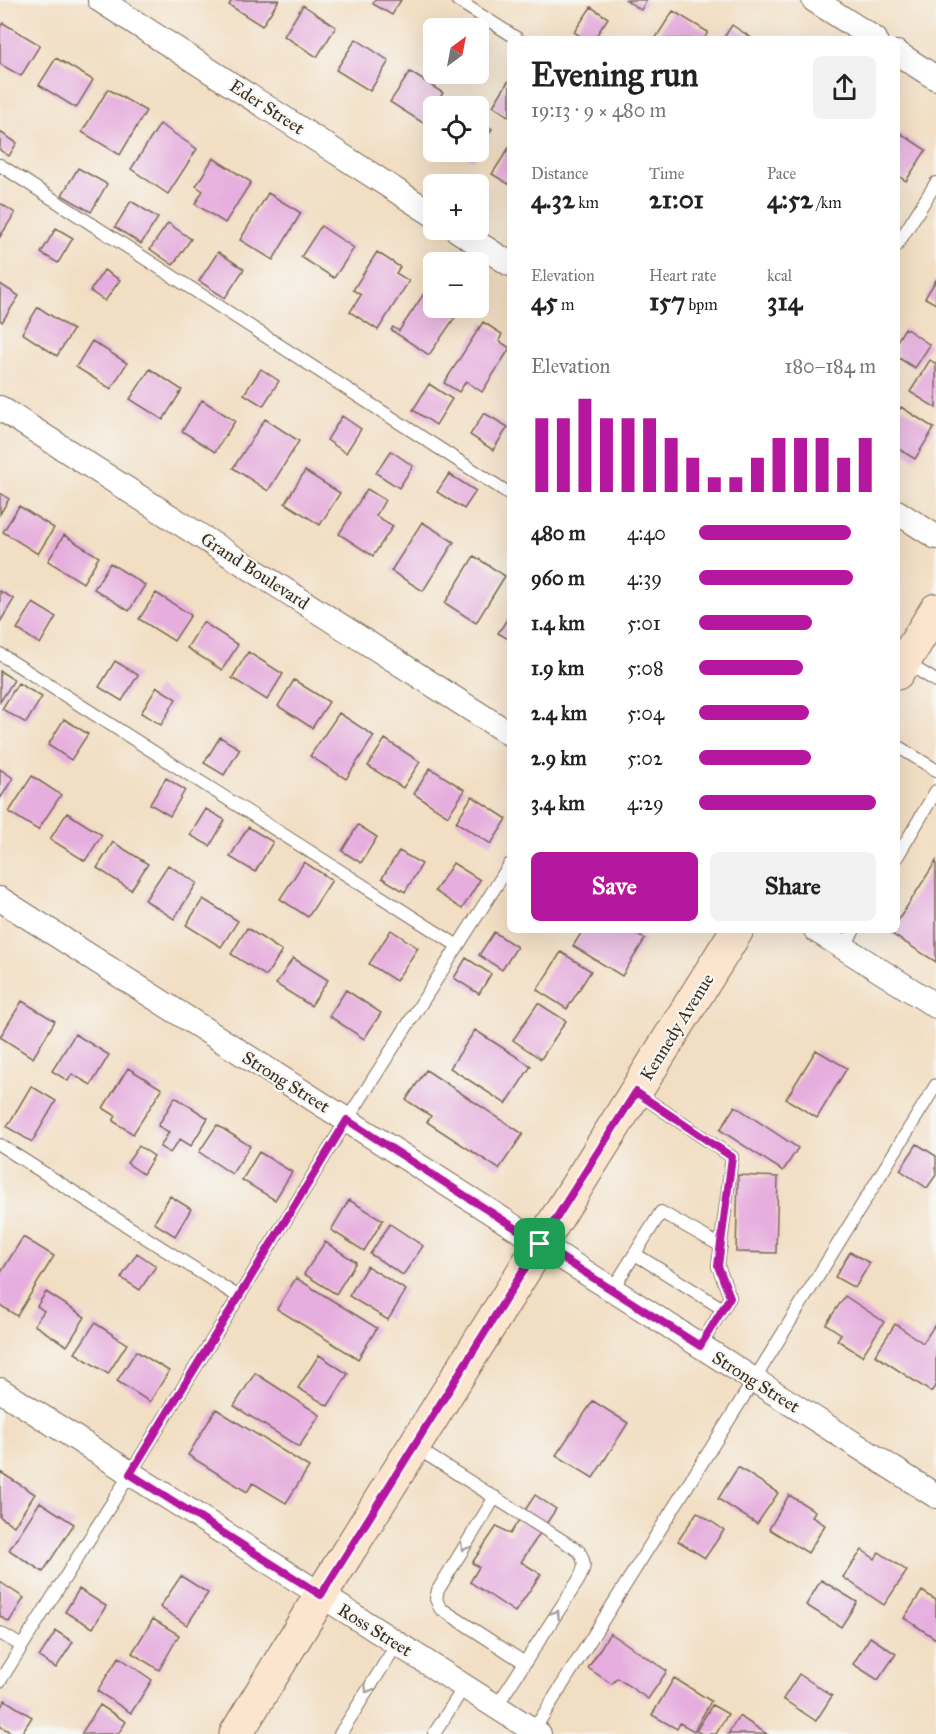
<!DOCTYPE html>
<html lang="en">
<head>
<meta charset="utf-8">
<style>
  body { margin:0; font-family:"IM FELL Great Primer",serif; background:#f2f2f2; color:#222; height:100vh; display:flex; flex-direction:column; font-size:22px; white-space:nowrap }
  * { box-sizing:border-box; margin:0 }
  p { font-size:20px; color:#767676 }
  .icon { flex:none; width:33px; height:33px; fill:none; stroke:currentColor; stroke-width:2; stroke-linecap:round; stroke-linejoin:round }
  .map { position:relative; flex:1; overflow:hidden }
  .panel { position:absolute; left:507px; top:36px; width:393px; height:897px; display:flex; flex-direction:column; background:#fff; border-radius:9px; box-shadow:0 6px 24px #0002 }
  .panel>* { flex:none }
  .needle { width:39px; rotate:32deg }
  .fabs { position:absolute; left:423px; top:18px; display:grid; gap:12px }
  .fabs a { display:grid; place-items:center; width:66px; height:66px; border-radius:9px; background:#fff; box-shadow:0 6px 24px #0002; font-size:30px }
  .pin { position:absolute; display:grid; place-items:center; width:51px; height:51px; color:#fff; margin:-26px; border-radius:12px; box-shadow:0 3px 9px #0006 }
  .round { display:grid; place-items:center; flex:none; width:63px; height:63px; border-radius:9px; background:#f2f2f2 }
  .head { display:flex; align-items:center; justify-content:space-between; height:102px; padding:0 24px }
  h1 { font-size:33px; font-weight:800; line-height:45px }
  .stats { display:grid; grid-template-columns:repeat(3,1fr); gap:9px; height:102px; padding:6px 24px }
  .stats div { display:grid; align-content:center }
  .stats b { font-size:26px; font-weight:800 }
  .stats small { font-size:16px; font-weight:400 }
  .stats p { font-size:16px }
  .chart { height:168px; padding:12px 24px }
  .chart p { display:flex; justify-content:space-between }
  .chart svg { width:100%; height:108px; margin-top:6px; stroke:#b5179e; stroke-width:6 }
  .action { display:flex; gap:12px; margin-top:auto; padding:12px 24px }
  .action a { flex:1; height:69px; border-radius:9px; background:#b5179e; color:#fff; font-size:24px; font-weight:800; line-height:69px; text-align:center }
  .action a+a { background:#f2f2f2; color:#222 }
  ul { padding:0 24px; list-style:none; font-size:20px }
  li { display:grid; grid-template-columns:96px 72px 1fr; align-items:center; height:45px }
  li i { height:15px; border-radius:8px; background:#b5179e }
  .map>svg:first-child { display:block }
  .building { fill:#e6aede }
  .lines { fill:none; stroke-linecap:round; stroke-linejoin:round }
  .lane-casing { stroke:#7b6958; stroke-width:14 }
  .street-casing { stroke:#7b6958; stroke-width:26 }
  .secondary-casing { stroke:#7b6958; stroke-width:35 }
  .lane { stroke:#fff; stroke-width:12 }
  .street { stroke:#fff; stroke-width:24 }
  .secondary { stroke:#fbe5cf; stroke-width:33 }
  .oneway { stroke:#a79f9a }
  .route-casing { stroke:#fff; stroke-width:12 }
  .route { stroke:#b5179e; stroke-width:8 }
  .labels { text-anchor:middle; dominant-baseline:central; stroke-width:4.5; stroke-linejoin:round; paint-order:stroke }
  .street-label { font-size:18px; fill:#3b2a1e; stroke:#f6f6f2 }
</style>
</head>
<body>
<div class="map">
<svg width="936" height="1734" viewBox="0 0 936 1734">
  <rect width="100%" height="100%" fill="#f6f6f2"/>
  <filter id="ink" filterUnits="userSpaceOnUse"><feTurbulence type="fractalNoise" baseFrequency=".0167" numOctaves="2"/><feDisplacementMap in="SourceGraphic" scale="12" xChannelSelector="R" yChannelSelector="G"/><feConvolveMatrix kernelMatrix="1 2 1 2 8 2 1 2 1" color-interpolation-filters="sRGB"/></filter>
  <filter id="wash" filterUnits="userSpaceOnUse"><feTurbulence type="fractalNoise" baseFrequency=".008" numOctaves="4" result="noise"/><feDisplacementMap in="SourceGraphic" scale="24" xChannelSelector="R" yChannelSelector="G"/><feGaussianBlur stdDeviation="1.35" result="paint"/><feColorMatrix in="noise" values="0 0 0 0 0 0 0 0 0 0 0 0 0 0 0 0 0 1.4 0 .05"/><feComposite in="paint" operator="in"/></filter>
  <g filter="url(#wash)">
    <rect width="100%" height="100%" fill="#f2dec3"/>
    <g id="blocks">
      <path class="building" d="M 232,0 L 279,0 L 262,26 L 229,5 Z
        M 375,0 L 401,0 L 392,15 L 373,4 Z
        M 626,0 L 647,0 L 641,10 Z
        M 303,5 L 336,27 L 317,57 L 284,36 Z
        M 591,7 L 608,18 L 594,39 L 585,39 L 574,32 Z
        M 673,11 L 708,32 L 704,39 L 655,39 Z
        M 3,23 L 40,45 L 21,76 L 0,64 L 0,27 Z
        M 732,25 L 753,39 L 723,39 Z
        M 356,39 L 389,61 L 370,91 L 336,70 Z
        M 56,58 L 93,80 L 76,108 L 39,85 Z
        M 410,72 L 443,93 L 423,123 L 390,102 Z
        M 450,74 L 471,74 L 465,82 Z
        M 509,80 L 510,81 L 510,117 L 493,106 Z
        M 108,89 L 146,111 L 120,155 L 82,132 Z
        M 478,121 L 492,129 L 478,151 Z
        M 160,124 L 197,149 L 168,194 L 131,169 Z
        M 897,131 L 926,150 L 906,181 L 897,175 Z
        M 0,132 L 17,143 L 9,156 L 0,150 Z
        M 510,146 L 510,185 L 492,174 Z
        M 459,152 L 478,152 L 473,160 Z
        M 213,158 L 251,182 L 225,223 L 195,204 L 203,191 L 196,186 Z
        M 78,168 L 107,184 L 91,212 L 62,195 Z
        M 268,193 L 301,213 L 273,260 L 240,240 Z
        M 131,201 L 158,218 L 141,244 L 115,227 Z
        M 0,203 L 15,213 L 0,237 Z
        M 168,223 L 191,239 L 173,265 L 150,249 Z
        M 321,226 L 354,248 L 334,278 L 301,257 Z
        M 56,228 L 73,238 L 58,263 L 41,253 Z
        M 218,252 L 244,269 L 225,298 L 199,281 Z
        M 377,252 L 400,267 L 396,273 L 409,281 L 378,330 L 350,312 L 361,295 L 353,290 Z
        M 104,270 L 120,280 L 105,301 L 90,291 Z
        M 936,280 L 936,304 L 925,298 Z
        M 0,284 L 19,296 L 2,322 L 0,320 Z
        M 425,292 L 434,297 L 434,308 L 449,308 L 458,313 L 429,355 L 391,330 L 393,327 L 399,331 Z
        M 38,307 L 73,330 L 57,356 L 22,333 Z
        M 483,322 L 502,334 L 499,341 L 510,348 L 482,392 L 466,381 L 459,392 L 444,383 Z
        M 905,328 L 930,345 L 915,368 L 897,357 L 897,341 Z
        M 92,341 L 127,363 L 111,389 L 76,367 Z
        M 930,360 L 936,364 L 936,408 L 910,392 Z
        M 150,369 L 182,390 L 163,420 L 130,399 Z
        M 261,369 L 279,381 L 263,406 L 244,394 Z
        M 429,384 L 452,399 L 436,425 L 413,410 Z
        M 202,400 L 235,421 L 215,452 L 182,431 Z
        M 901,407 L 934,428 L 915,459 L 897,448 L 897,413 Z
        M 484,413 L 508,427 L 493,450 L 470,435 Z
        M 342,416 L 361,429 L 346,453 L 327,440 Z
        M 265,419 L 299,441 L 268,491 L 233,468 Z
        M 391,451 L 413,466 L 399,488 L 376,473 Z
        M 305,471 L 340,493 L 320,525 L 285,503 Z
        M 449,474 L 476,491 L 464,509 L 437,492 Z
        M 367,489 L 385,500 L 376,516 L 393,526 L 373,556 L 339,534 Z
        M 0,493 L 9,499 L 0,514 Z
        M 19,506 L 54,528 L 38,554 L 3,532 Z
        M 422,522 L 454,542 L 423,591 L 391,571 Z
        M 64,535 L 99,557 L 83,583 L 48,561 Z
        M 474,556 L 505,576 L 476,623 L 445,603 Z
        M 110,563 L 145,585 L 129,611 L 94,589 Z
        M 0,591 L 14,599 L 0,622 Z
        M 156,593 L 191,615 L 174,641 L 139,619 Z
        M 33,603 L 56,617 L 40,644 L 17,629 Z
        M 510,615 L 510,640 L 498,633 Z
        M 203,622 L 238,645 L 222,670 L 187,648 Z
        M 248,652 L 283,674 L 267,700 L 232,678 Z
        M 115,661 L 138,675 L 122,701 L 99,687 Z
        M 0,671 L 14,680 L 0,702 Z
        M 294,680 L 329,702 L 312,728 L 278,706 Z
        M 18,683 L 42,697 L 26,723 L 2,709 Z
        M 157,687 L 176,699 L 161,725 L 141,713 Z
        M 339,713 L 374,736 L 346,779 L 310,756 Z
        M 64,719 L 88,734 L 71,760 L 48,745 Z
        M 220,737 L 240,749 L 224,775 L 204,763 Z
        M 385,739 L 420,762 L 403,788 L 368,766 Z
        M 430,768 L 465,790 L 448,816 L 414,794 Z
        M 0,769 L 13,778 L 0,799 Z
        M 32,776 L 61,795 L 38,830 L 9,812 Z
        M 166,778 L 185,790 L 170,816 L 150,804 Z
        M 472,796 L 507,819 L 491,844 L 456,822 Z
        M 206,809 L 225,820 L 210,846 L 190,835 Z
        M 67,813 L 102,835 L 85,861 L 50,839 Z
        M 358,825 L 377,837 L 361,863 L 342,851 Z
        M 248,827 L 273,842 L 255,872 L 230,857 Z
        M 113,842 L 148,864 L 131,890 L 97,868 Z
        M 399,851 L 422,864 L 405,892 L 382,878 Z
        M 936,861 L 936,962 L 890,933 L 892,930 L 897,930 L 897,922 Z
        M 304,862 L 332,880 L 308,917 L 280,899 Z
        M 453,863 L 480,880 L 462,909 L 435,891 Z
        M 168,865 L 197,883 L 174,919 L 145,900 Z
        M 203,899 L 238,921 L 221,947 L 186,925 Z
        M 247,928 L 282,951 L 266,976 L 231,954 Z
        M 391,930 L 418,948 L 396,981 L 369,964 Z
        M 583,930 L 631,930 L 645,939 L 622,976 L 573,946 Z
        M 494,932 L 517,947 L 502,970 L 479,955 Z
        M 561,952 L 591,971 L 567,1009 L 537,990 Z
        M 293,958 L 328,980 L 311,1006 L 276,984 Z
        M 466,958 L 491,974 L 479,994 L 454,978 Z
        M 346,990 L 381,1013 L 364,1039 L 329,1016 Z
        M 22,1001 L 55,1021 L 33,1058 L 0,1037 Z
        M 538,1003 L 566,1021 L 541,1059 L 513,1040 Z
        M 475,1030 L 531,1066 L 506,1104 L 450,1068 Z
        M 75,1034 L 109,1055 L 91,1085 L 72,1074 L 68,1081 L 52,1071 Z
        M 816,1050 L 847,1068 L 817,1118 L 786,1099 Z
        M 128,1068 L 162,1089 L 133,1134 L 113,1121 L 116,1116 L 103,1108 Z
        M 426,1070 L 523,1134 L 499,1169 L 427,1122 L 431,1116 L 406,1100 Z
        M 31,1086 L 56,1101 L 32,1142 L 7,1127 Z
        M 175,1097 L 208,1118 L 191,1146 L 180,1139 L 170,1153 L 160,1147 L 169,1132 L 158,1126 Z
        M 735,1106 L 798,1148 L 783,1171 L 720,1130 Z
        M 217,1125 L 250,1146 L 232,1174 L 199,1152 Z
        M 917,1144 L 936,1156 L 936,1175 L 927,1188 L 900,1170 Z
        M 139,1146 L 154,1156 L 143,1174 L 127,1163 Z
        M 259,1152 L 292,1172 L 275,1200 L 242,1180 Z
        M 738,1175 L 778,1177 L 776,1253 L 736,1252 Z
        M 170,1196 L 191,1209 L 175,1236 L 154,1223 Z
        M 349,1200 L 383,1220 L 364,1251 L 331,1230 Z
        M 390,1224 L 423,1246 L 403,1275 L 370,1254 Z
        M 23,1237 L 54,1256 L 17,1316 L 0,1305 L 0,1274 Z
        M 325,1242 L 356,1262 L 336,1294 L 304,1274 Z
        M 850,1252 L 870,1263 L 855,1288 L 835,1277 Z
        M 137,1253 L 156,1266 L 140,1290 L 121,1278 Z
        M 367,1266 L 406,1290 L 388,1320 L 349,1296 Z
        M 296,1278 L 377,1328 L 358,1359 L 277,1309 Z
        M 46,1292 L 85,1317 L 67,1346 L 34,1325 L 44,1311 L 37,1306 Z
        M 845,1296 L 884,1322 L 862,1356 L 837,1340 L 841,1334 L 826,1324 Z
        M 95,1323 L 127,1344 L 108,1374 L 75,1353 Z
        M 936,1323 L 936,1385 L 931,1392 L 875,1355 L 895,1324 L 923,1343 Z
        M 136,1351 L 169,1371 L 150,1402 L 117,1381 Z
        M 319,1355 L 348,1374 L 328,1406 L 298,1388 Z
        M 255,1373 L 320,1415 L 299,1447 L 234,1406 Z
        M 593,1401 L 628,1423 L 593,1478 L 556,1455 Z
        M 216,1409 L 309,1467 L 286,1503 L 253,1483 L 247,1492 L 188,1455 Z
        M 738,1467 L 778,1493 L 757,1524 L 718,1499 Z
        M 0,1472 L 35,1494 L 14,1526 L 0,1517 Z
        M 535,1495 L 556,1509 L 521,1562 L 541,1574 L 515,1612 L 470,1582 L 479,1567 L 472,1563 L 497,1526 L 510,1534 Z
        M 789,1495 L 815,1511 L 812,1517 L 825,1525 L 808,1553 L 769,1529 Z
        M 40,1502 L 74,1524 L 43,1572 L 9,1550 Z
        M 697,1512 L 724,1530 L 705,1558 L 678,1541 Z
        M 862,1550 L 875,1559 L 879,1552 L 907,1571 L 884,1605 L 843,1577 Z
        M 181,1576 L 208,1593 L 187,1625 L 160,1607 Z
        M 821,1580 L 857,1602 L 841,1627 L 806,1605 Z
        M 0,1582 L 24,1598 L 9,1622 L 0,1616 Z
        M 79,1589 L 106,1606 L 93,1628 L 65,1612 Z
        M 922,1591 L 936,1600 L 936,1639 L 904,1618 Z
        M 153,1619 L 179,1635 L 159,1670 L 132,1653 Z
        M 56,1631 L 73,1642 L 56,1668 L 39,1657 Z
        M 610,1633 L 667,1671 L 648,1699 L 617,1678 L 612,1684 L 588,1668 Z
        M 870,1637 L 896,1654 L 878,1680 L 853,1664 Z
        M 119,1657 L 152,1680 L 131,1713 L 97,1691 Z
        M 799,1674 L 832,1696 L 816,1721 L 783,1699 Z
        M 674,1678 L 711,1701 L 694,1731 L 680,1723 L 677,1729 L 652,1715 Z
        M 5,1700 L 32,1717 L 21,1734 L 13,1734 L 0,1726 L 0,1709 Z
        M 100,1705 L 126,1722 L 118,1734 L 81,1734 Z
        M 712,1705 L 728,1714 L 716,1734 L 702,1734 L 696,1731 Z
        M 739,1716 L 767,1734 L 728,1734 Z"/>
    </g>
  </g>
  <g filter="url(#ink)">
    <use href="#blocks" fill-opacity="0" stroke="#7b6958" stroke-width="1.5"/>
    <g class="lines">
      <g class="lane-casing">
        <path id="lane" d="M 457,0 L 518,39
          M 0,165 L 510,494
          M 897,245 L 936,183
          M 0,654 L 458,946
          M 905,662 L 936,681
          M 897,746 L 936,770
          M 897,857 L 936,791
          M 844,947 L 854,930
          M 636,1092 L 732,1157 L 718,1266 L 730,1297 L 700,1346
          M 0,1145 L 239,1297
          M 635,1254 L 723,1309
          M 612,1290 L 661,1212 L 721,1246
          M 415,1447 L 579,1551 C 586,1563 585,1568 578,1581 L 496,1707
          M 495,1497 L 438,1590 L 436,1599 L 440,1608 L 525,1663
          M 0,1633 L 22,1646
          M 0,1681 L 130,1474 L 347,1120 L 510,864
          M 532,1733 L 754,1380 L 936,1085
          M 340,1734 L 397,1644
          M 434,1734 L 464,1687"/>
      </g>
      <g class="street-casing">
        <path id="street" d="M 100,0 L 434,215
          M 814,0 L 875,39
          M 897,53 L 936,78
          M 457,230 L 510,264
          M 0,408 L 510,734
          M 897,512 L 936,537
          M 0,899 L 936,1496
          M 816,930 L 936,1006
          M 0,1390 L 539,1734"/>
      </g>
      <g class="secondary-casing">
        <path id="secondary" d="M 897,673 L 936,610
          M 236,1734 L 321,1595 L 737,930"/>
      </g>
      <use href="#lane" class="lane"/>
      <use href="#street" class="street"/>
      <use href="#secondary" class="secondary"/>
    </g>
    <defs><path id="oneway-chevron" d="M-2-3.5L2.5 0L-2 3.5" fill="none" stroke-width="1.6" stroke-linecap="round" stroke-linejoin="round" transform="scale(1.5)"/></defs>
    <g class="oneway">
      <use href="#oneway-chevron" transform="translate(464 1547) rotate(122)"/>
      <use href="#oneway-chevron" transform="translate(556 1614) rotate(-57)"/>
      <use href="#oneway-chevron" transform="translate(368 1689) rotate(122)"/>
    </g>
  </g>
  <g class="lines" filter="url(#ink)">
    <g class="route-casing">
      <path id="route" d="M 540,1244 L 321,1595 L 130,1474 L 347,1120 C 465,1196 582,1271 700,1346 L 730,1297 L 718,1266 L 732,1157 L 636,1092 L 540,1244"/>
    </g>
    <use href="#route" class="route"/>
  </g>
  <g class="labels">
    <g class="street-label">
      <text transform="translate(267 107) rotate(33)">Eder Street</text>
      <text transform="translate(255 571) rotate(33)">Grand Boulevard</text>
      <text transform="translate(677 1027) rotate(-58)">Kennedy Avenue</text>
      <text transform="translate(286 1082) rotate(32)">Strong Street</text>
      <text transform="translate(756 1382) rotate(32)">Strong Street</text>
      <text transform="translate(375 1630) rotate(32)">Ross Street</text>
    </g>
  </g>
</svg>
<div class="fabs">
<a><svg class="needle" viewBox="-14 -14 28 28"><path d="M0-13l5 13h-10z" fill="#e53935"/><path d="M0 13l5-13h-10z" fill="#767676"/></svg></a>
<a><svg class="icon" aria-label="locate" viewBox="0 0 24 24"><circle cx="12" cy="12" r="6"/><path d="M12 2v4M12 18v4M2 12h4M18 12h4"/></svg></a>
<a>+</a>
<a>−</a>
</div>
<div class="pin" style="left:540px;top:1244px;background:#1e9e55"><svg class="icon" aria-label="arrive" viewBox="0 0 24 24"><path d="M6 21V4h12l-3 4 3 4H6"/></svg></div>
<section class="panel">
<div class="head"><div><h1>Evening run</h1><p>19:13 · 9 × 480 m</p></div><a class="round"><svg class="icon" aria-label="share" viewBox="0 0 24 24"><path d="M12 15V3M7 8l5-5 5 5M5 13v7h14v-7"/></svg></a></div>
<div class="stats">
<div><p>Distance</p><b>4.32<small> km</small></b></div>
<div><p>Time</p><b>21:01</b></div>
<div><p>Pace</p><b>4:52<small> /km</small></b></div>
</div>
<div class="stats">
<div><p>Elevation</p><b>45<small> m</small></b></div>
<div><p>Heart rate</p><b>157<small> bpm</small></b></div>
<div><p>kcal</p><b>314</b></div>
</div>
<div class="chart"><p><span>Elevation</span>180–184 m</p>
<svg viewBox="0 0 160 44" preserveAspectRatio="none"><path d="M5 44V14M15 44V14M25 44V6M35 44V14M45 44V14M55 44V14M65 44V22M75 44V30M85 44V38M95 44V38M105 44V30M115 44V22M125 44V22M135 44V22M145 44V30M155 44V22"/></svg>
</div>
<ul>
<li><b>480 m</b>4:40<i style="width:86%"></i></li>
<li><b>960 m</b>4:39<i style="width:87%"></i></li>
<li><b>1.4 km</b>5:01<i style="width:64%"></i></li>
<li><b>1.9 km</b>5:08<i style="width:59%"></i></li>
<li><b>2.4 km</b>5:04<i style="width:62%"></i></li>
<li><b>2.9 km</b>5:02<i style="width:63%"></i></li>
<li><b>3.4 km</b>4:29<i style="width:100%"></i></li>
</ul>
<div class="action"><a>Save</a><a>Share</a></div>
</section>
</div>
</body>
</html>
